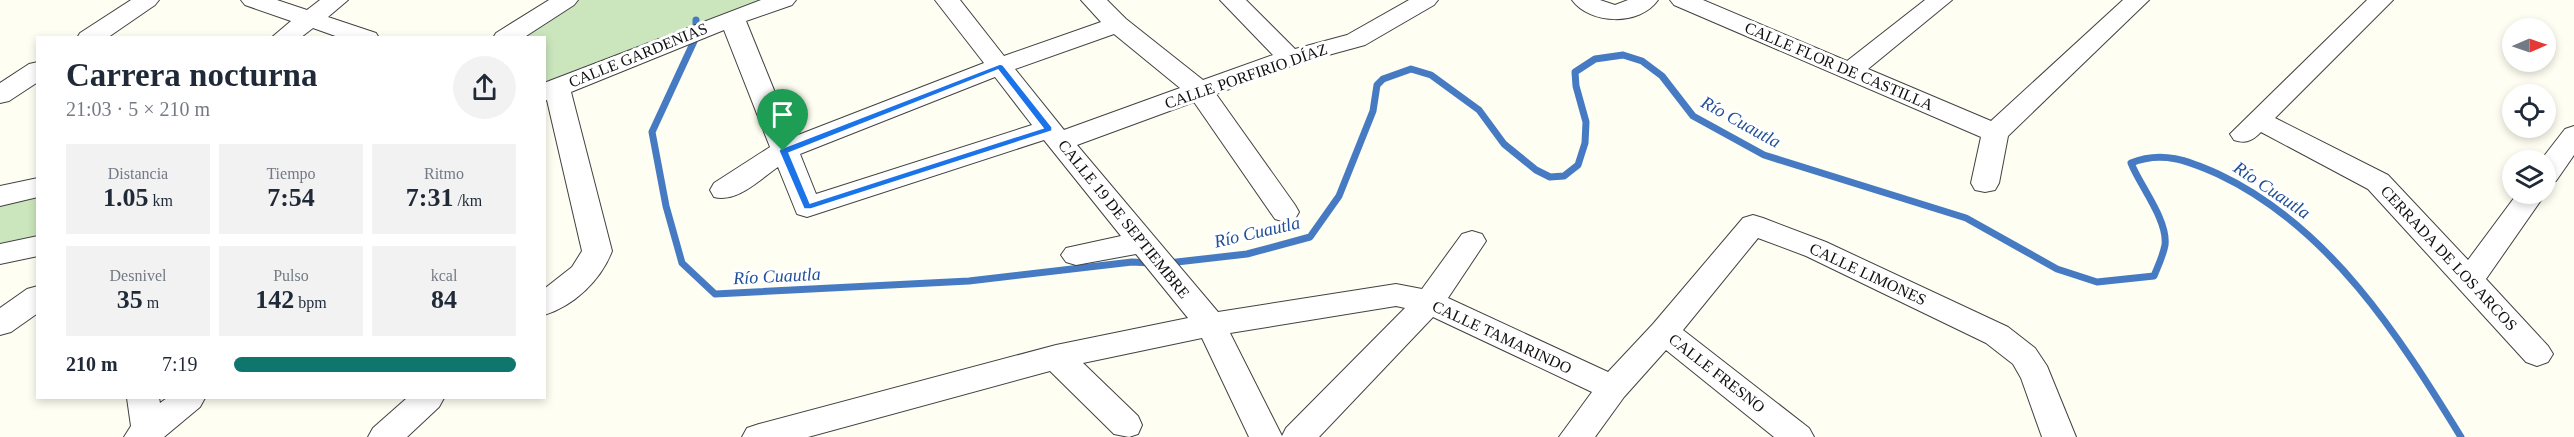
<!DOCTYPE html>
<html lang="es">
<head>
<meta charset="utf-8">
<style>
  body { margin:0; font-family:Georgia,serif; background:#f2f2f3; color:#1f2937; height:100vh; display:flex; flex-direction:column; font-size:22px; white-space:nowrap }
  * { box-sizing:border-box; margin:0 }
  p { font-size:20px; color:#747a83 }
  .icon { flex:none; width:33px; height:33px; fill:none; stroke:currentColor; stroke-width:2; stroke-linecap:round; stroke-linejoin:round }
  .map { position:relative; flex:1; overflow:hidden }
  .side { position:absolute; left:36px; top:36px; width:510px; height:363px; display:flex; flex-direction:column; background:#fff; border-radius:0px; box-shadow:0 3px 9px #0003 }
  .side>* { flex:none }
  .needle { width:39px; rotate:88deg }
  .tools { position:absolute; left:2502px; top:18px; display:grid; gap:12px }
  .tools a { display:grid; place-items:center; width:54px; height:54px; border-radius:50%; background:#fff; box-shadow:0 3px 9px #0003; font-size:30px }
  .pin { position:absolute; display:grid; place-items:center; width:51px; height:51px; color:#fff; margin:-62px -26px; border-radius:50% 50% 50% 0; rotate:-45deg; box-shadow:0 0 6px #0007 }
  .pin .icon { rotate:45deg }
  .round { display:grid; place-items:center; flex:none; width:63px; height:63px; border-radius:32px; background:#f2f2f3 }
  .headline { display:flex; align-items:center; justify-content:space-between; height:102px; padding:0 30px }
  h1 { font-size:33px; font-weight:700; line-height:45px }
  .metrics { display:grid; grid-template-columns:repeat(3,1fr); gap:9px; height:102px; padding:6px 30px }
  .metrics div { display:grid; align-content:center; border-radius:0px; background:#f2f2f3; text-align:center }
  .metrics b { font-size:26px; font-weight:700 }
  .metrics small { font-size:16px; font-weight:400 }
  .metrics p { font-size:16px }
  ul { padding:0 30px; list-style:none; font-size:20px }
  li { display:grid; grid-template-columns:96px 72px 1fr; align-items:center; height:45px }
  li i { height:15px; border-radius:8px; background:#0f766e }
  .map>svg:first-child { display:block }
  .green { fill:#cbe6bd }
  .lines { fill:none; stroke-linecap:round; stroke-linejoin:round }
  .stream { stroke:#467bc4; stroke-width:7 }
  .minor-casing { stroke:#424242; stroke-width:2 }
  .minor { fill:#fff; fill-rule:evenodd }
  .route { fill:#1a73e8; stroke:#fff; stroke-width:1.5; fill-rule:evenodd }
  .labels { text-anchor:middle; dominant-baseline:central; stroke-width:6; stroke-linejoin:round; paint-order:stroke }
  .street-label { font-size:16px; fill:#0f0f0f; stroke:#fff }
  .water-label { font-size:18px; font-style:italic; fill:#214f98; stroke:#fff }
</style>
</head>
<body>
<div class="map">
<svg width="2574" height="437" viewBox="0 0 2574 437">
  <rect width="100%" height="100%" fill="#fefef2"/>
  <path class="green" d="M 566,0 L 784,0 L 545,93 L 544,38 L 505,38 Z
    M 37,187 L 37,246 L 0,254 L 0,196 Z"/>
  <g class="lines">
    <path class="stream" d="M 696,20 L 696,37 L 652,132 L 666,206 L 682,263 L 715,294 L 969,281 L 1132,262 L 1151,263
      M 1168,263 L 1247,254 L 1310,237 L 1339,196 L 1373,111 L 1377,85 L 1383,79 L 1411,69 L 1431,75 L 1479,110 L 1504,144 L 1536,170 L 1550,177 L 1564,176 L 1578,165 L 1585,143 L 1586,122 L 1576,86 L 1575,72 L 1595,59 L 1623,55 L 1642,61 L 1662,76 L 1693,116 L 1764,155 L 1966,218 L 2057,269 L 2097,282 L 2154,276 C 2158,266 2163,256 2165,245 C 2168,220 2140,186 2131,163 C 2162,150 2189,161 2218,174 C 2329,226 2399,336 2461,437"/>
    <g class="minor-casing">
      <path id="minor" d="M 131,0 L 159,0 L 155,5 L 107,38 L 77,38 L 80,33 Z
        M 241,0 L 277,0 L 307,10 L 320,0 L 348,0 L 328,17 L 376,33 L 379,38 L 341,38 L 313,28 L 300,38 L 271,38 L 291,21 L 245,5 Z
        M 549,0 L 578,0 L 574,5 L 523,38 L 493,38 L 496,33 Z
        M 761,0 L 796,0 L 792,5 L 746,21 L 793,137 L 984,63 L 935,0 L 960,0 L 1004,56 L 1101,22 L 1081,0 L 1107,0 L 1126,19 L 1203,80 L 1273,55 L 1220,0 L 1246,0 L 1295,49 L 1347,35 L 1409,0 L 1438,0 L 1434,5 L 1365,45 L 1299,63 L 1216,94 L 1295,205 L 1299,212 L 1295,219 L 1285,222 L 1275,219 L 1194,102 L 1077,145 L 1218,312 L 1396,284 L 1422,289 L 1462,234 L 1472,231 L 1482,234 L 1486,241 L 1448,298 L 1608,372 L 1653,324 L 1743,218 L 1753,215 L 1763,218 L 1826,242 L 2008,327 L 2035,348 L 2047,366 L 2076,437 L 2042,437 L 2021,378 L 2013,364 L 1986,343 L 1806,256 L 1758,238 L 1683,330 L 1809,428 L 1814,437 L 1774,437 L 1666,350 L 1624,397 L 1595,437 L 1559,437 L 1592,392 L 1433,317 L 1319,437 L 1249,437 L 1202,338 L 1083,363 L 1138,416 L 1142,425 L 1138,434 L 1129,437 L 1114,434 L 1050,371 L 808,437 L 742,437 L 747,428 L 759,424 L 1056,345 L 1188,318 L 1136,254 L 1076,265 L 1066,262 L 1061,255 L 1066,248 L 1121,236 L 1044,140 L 807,217 L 797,214 L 778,167 C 759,180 737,203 714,197 L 710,190 L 714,183 L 770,147 L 724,30 L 571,92 L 612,251 C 601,280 574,306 544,315 L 544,289 L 572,267 L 582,251 L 547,100 L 544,101 L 544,83 ZM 1114,34 L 1180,88 L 1064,130 L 1015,69 ZM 995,77 L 1032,125 L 816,194 L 800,154 ZM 1396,306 L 1405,308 L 1286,428 L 1282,436 L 1230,333 Z
        M 1572,0 L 1600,0 L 1615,5 L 1628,0 L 1658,0 C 1640,26 1590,25 1572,0 Z
        M 1670,0 L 1703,0 L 1847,61 L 1925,0 L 1952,0 L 1868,69 L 1991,121 L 2123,0 L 2149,0 L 2008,136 L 1999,183 L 1995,190 L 1985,192 L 1975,190 L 1971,183 L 1981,137 L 1674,5 Z
        M 2367,0 L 2393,0 L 2275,118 L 2388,175 L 2468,260 L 2517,194 L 2546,193 L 2486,279 L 2548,346 L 2553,354 L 2548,362 L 2537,366 L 2526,362 L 2368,189 L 2261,132 C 2252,141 2246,144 2234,140 L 2230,134 Z
        M 38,62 L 38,82 L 9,101 L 0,103 L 0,83 L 29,64 Z
        M 2574,126 L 2574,155 L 2556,181 L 2546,183 L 2546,160 L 2541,160 L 2565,129 Z
        M 38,178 L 38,197 L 0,206 L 0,186 Z
        M 38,236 L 38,256 L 0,264 L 0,244 Z
        M 38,286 L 38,313 L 11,332 L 0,335 L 0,308 L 27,289 Z
        M 127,398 L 159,398 L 160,403 L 167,398 L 205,398 L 200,407 L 164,437 L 124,437 L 131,426 Z
        M 407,398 L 444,398 L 439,407 L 407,437 L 368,437 L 373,428 Z"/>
    </g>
    <use href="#minor" class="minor"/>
  </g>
  <path class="route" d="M 1000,64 L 1003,65 L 1052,127 L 1052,131 L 811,209 L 804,209 L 779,151 L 780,149 ZM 998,70 L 1043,128 L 810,203 L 789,153 Z"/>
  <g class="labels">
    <g class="street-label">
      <text transform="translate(638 55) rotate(-22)">CALLE GARDENIAS</text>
      <text transform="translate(1839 66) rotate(23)">CALLE FLOR DE CASTILLA</text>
      <text transform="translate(1246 76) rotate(-19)">CALLE PORFIRIO DÍAZ</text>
      <text transform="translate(1124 219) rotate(51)">CALLE 19 DE SEPTIEMBRE</text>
      <text transform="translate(2449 258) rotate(47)">CERRADA DE LOS ARCOS</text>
      <text transform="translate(1868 274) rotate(25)">CALLE LIMONES</text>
      <text transform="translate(1502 337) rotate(25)">CALLE TAMARINDO</text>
      <text transform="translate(1717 373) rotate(38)">CALLE FRESNO</text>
    </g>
    <g class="water-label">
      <text transform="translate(1741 122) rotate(29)">Río Cuautla</text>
      <text transform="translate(2272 190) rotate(34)">Río Cuautla</text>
      <text transform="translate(1257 232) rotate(-13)">Río Cuautla</text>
      <text transform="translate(777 276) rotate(-3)">Río Cuautla</text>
    </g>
  </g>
</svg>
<div class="tools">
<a><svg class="needle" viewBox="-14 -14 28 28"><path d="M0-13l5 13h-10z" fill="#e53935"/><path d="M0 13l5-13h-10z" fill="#747a83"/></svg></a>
<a><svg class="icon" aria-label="locate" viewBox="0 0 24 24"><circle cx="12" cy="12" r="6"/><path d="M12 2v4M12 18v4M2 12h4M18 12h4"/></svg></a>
<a><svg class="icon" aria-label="layers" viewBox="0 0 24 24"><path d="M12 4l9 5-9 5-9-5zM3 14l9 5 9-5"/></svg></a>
</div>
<div class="pin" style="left:783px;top:151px;background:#1e9e55"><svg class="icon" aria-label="arrive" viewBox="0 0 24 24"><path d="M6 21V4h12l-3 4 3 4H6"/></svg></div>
<section class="side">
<div class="headline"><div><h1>Carrera nocturna</h1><p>21:03 · 5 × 210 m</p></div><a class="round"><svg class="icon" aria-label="share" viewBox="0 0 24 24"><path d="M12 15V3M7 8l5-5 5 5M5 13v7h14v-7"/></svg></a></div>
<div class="metrics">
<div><p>Distancia</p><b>1.05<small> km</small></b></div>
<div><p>Tiempo</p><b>7:54</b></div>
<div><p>Ritmo</p><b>7:31<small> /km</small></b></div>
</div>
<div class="metrics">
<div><p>Desnivel</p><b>35<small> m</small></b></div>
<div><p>Pulso</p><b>142<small> bpm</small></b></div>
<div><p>kcal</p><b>84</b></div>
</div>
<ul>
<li><b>210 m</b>7:19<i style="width:100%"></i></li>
</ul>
</section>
</div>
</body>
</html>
